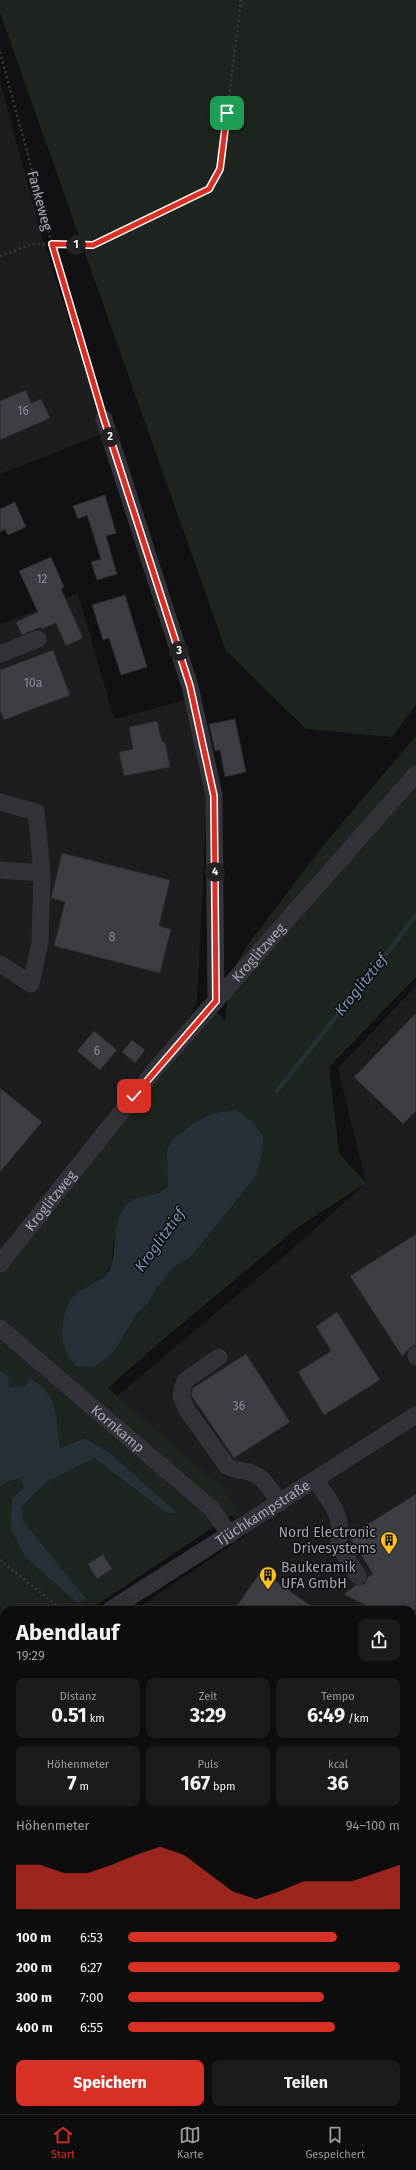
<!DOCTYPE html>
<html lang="de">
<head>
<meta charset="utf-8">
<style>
  body { margin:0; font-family:"Fira Sans",sans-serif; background:#1b1b1c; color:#f1f3f6; height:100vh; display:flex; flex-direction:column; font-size:15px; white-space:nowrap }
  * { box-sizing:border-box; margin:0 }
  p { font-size:13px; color:#9a9c9e }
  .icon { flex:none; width:22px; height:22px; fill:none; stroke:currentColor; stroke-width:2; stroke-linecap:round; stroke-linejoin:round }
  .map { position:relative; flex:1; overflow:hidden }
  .side { position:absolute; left:0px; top:1606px; width:416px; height:508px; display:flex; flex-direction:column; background:#0d0d0e; border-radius:12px 12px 0 0; box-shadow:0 4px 16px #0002,0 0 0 1px #2d2d2e }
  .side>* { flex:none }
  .pin { position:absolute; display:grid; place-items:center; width:34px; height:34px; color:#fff; margin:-17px; border-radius:8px; box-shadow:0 2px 6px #0006 }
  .km { position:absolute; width:20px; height:20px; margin:-10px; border-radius:50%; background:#222; color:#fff; font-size:11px; line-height:20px; text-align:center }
  .round { display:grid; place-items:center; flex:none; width:42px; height:42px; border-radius:8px; background:#1b1b1c }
  .summary { display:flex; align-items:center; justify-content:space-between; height:68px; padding:0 16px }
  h1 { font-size:22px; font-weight:700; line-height:30px }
  .metrics { display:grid; grid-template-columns:repeat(3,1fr); gap:6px; height:68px; padding:4px 16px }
  .metrics div { display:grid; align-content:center; border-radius:8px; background:#1b1b1c; text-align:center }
  .metrics b { font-size:20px; font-weight:700 }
  .metrics small { font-size:11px; font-weight:400 }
  .metrics p { font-size:11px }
  .chart { height:112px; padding:8px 16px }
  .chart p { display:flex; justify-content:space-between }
  .chart svg { width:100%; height:72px; margin-top:4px; fill:#d93025; opacity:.7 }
  .button { display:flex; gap:8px; margin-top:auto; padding:8px 16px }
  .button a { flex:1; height:46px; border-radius:8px; background:#d93025; color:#fff; font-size:16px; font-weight:700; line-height:46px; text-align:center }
  .button a+a { background:#1b1b1c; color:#f1f3f6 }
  ul { padding:0 16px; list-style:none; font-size:13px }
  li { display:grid; grid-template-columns:64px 48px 1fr; align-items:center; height:30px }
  li i { height:10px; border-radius:5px; background:#d93025 }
  .tab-bar { display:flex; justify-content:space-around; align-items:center; height:56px; border-top:1px solid #2d2d2e; background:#0d0d0e; font-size:11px; color:#9a9c9e }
  .tab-bar a { display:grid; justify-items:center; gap:2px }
  .tab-bar .current { color:#d93025 }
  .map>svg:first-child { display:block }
  .built { fill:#1d1d20 }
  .green { fill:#1d251e; fill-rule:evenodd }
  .water { fill:#272f37 }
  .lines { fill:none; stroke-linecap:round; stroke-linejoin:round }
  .stream { stroke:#272f37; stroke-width:4.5 }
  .building { fill:#3d3e43; stroke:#2b2b2f }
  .path { stroke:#38393f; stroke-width:2.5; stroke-dasharray:2 3; stroke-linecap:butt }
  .minor { stroke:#323238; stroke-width:17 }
  .route-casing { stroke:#fff; stroke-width:8 }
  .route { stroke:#d93025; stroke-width:5 }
  .labels { text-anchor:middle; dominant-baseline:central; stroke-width:3; stroke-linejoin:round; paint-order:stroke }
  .number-label { font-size:12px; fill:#888c98 }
  .street-label { font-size:14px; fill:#a1a6b4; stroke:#0c0c0e }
  .poi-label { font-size:14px; fill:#a1a6b4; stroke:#0c0c0e; text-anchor:end }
  .water-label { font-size:15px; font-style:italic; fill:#7592b2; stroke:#0c0c0e }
</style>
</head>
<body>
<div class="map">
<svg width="416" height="2114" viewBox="0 0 416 2114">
  <rect width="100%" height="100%" fill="#111113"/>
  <path class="built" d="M 0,81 L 40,230 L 105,433 L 0,474 Z
    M 78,593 L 114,719 L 186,700 L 207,797 L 197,1001 L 183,1030 L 0,1264 L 0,625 Z
    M 416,986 L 416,2114 L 0,2114 L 0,1715 L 4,1711 L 4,2110 L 412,2110 L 412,1610 L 134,1610 L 247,1535 L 227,1510 L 105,1406 L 289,1252 L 366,1183 L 338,1068 Z"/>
  <path class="green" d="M 0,0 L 416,0 L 416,705 L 392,737 L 306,729 L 226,651 L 0,13 Z
    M 416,736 L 416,977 L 329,1067 L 339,1153 L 366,1183 L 298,1227 L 167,1336 L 108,1388 L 222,1487 L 239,1510 L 89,1610 L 4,1610 L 4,1683 L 0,1687 L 0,1487 L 4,1483 L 20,1478 L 24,1487 L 12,1499 L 10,1528 L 25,1557 L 28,1530 L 23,1521 L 22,1507 L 44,1484 L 94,1458 L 165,1512 L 110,1453 L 85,1438 L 59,1448 L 57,1420 L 26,1386 L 9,1387 L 0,1370 L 0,1249 L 163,1046 L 205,999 L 225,1021 L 230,976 L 248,944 L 326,842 ZM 256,1176 L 191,1257 L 174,1267 L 155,1289 L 149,1302 L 137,1314 L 113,1353 L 74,1295 L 93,1285 L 104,1275 L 112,1263 L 113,1245 L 139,1198 L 157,1194 L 168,1186 Z"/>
  <path class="water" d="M 236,1110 L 253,1122 L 263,1136 L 262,1155 L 256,1176 L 191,1257 L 174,1267 L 156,1289 L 149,1302 L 137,1314 L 113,1353 L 94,1367 L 76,1366 C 73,1362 69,1358 67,1353 C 58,1337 62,1309 74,1296 C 84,1285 107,1282 112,1263 C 117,1243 112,1217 129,1202 C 136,1196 147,1197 155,1194 C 160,1193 164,1189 168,1186 L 167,1150 L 173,1139 L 194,1123 L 211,1114 Z
    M 0,1370 L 8,1376 L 9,1387 L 26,1386 L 29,1378 C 59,1393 56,1419 60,1448 L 85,1438 L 110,1453 L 177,1513 L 165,1512 L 94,1458 L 44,1484 L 22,1507 L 23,1521 L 85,1598 L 79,1604 L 25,1557 L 10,1528 L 12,1499 L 24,1487 L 20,1478 L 5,1483 L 0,1487 Z"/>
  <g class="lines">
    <path class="stream" d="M 277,1091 L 416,916"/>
  </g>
  <path class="building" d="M 26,390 L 31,403 L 41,399 L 50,418 L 0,440 L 0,401 Z
    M 105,495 L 116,533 L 106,536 L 117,574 L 97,580 L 91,562 L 101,559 L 87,515 L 78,519 L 73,506 Z
    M 15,502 L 26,527 L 8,535 L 5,529 L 0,532 L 0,509 Z
    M 51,557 L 64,587 L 61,589 L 83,638 L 66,646 L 56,623 L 42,629 L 41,627 L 22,635 L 16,622 L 38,612 L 19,571 Z
    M 125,595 L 147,667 L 121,675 L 109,638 L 103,640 L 92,605 Z
    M 53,650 L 70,695 L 4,720 L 0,710 L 0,670 Z
    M 235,719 L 246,772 L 225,777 L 220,750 L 215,751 L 209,724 Z
    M 157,721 L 162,742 L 165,742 L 170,767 L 124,776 L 119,752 L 133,749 L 129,727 Z
    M 62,853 L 170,880 L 159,926 L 171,929 L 160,973 L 54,946 L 65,902 L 51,898 Z
    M 416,1013 L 416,1111 L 403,1124 L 354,1077 Z
    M 94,1031 L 117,1050 L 100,1070 L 77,1051 Z
    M 132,1040 L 145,1050 L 135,1063 L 122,1052 Z
    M 0,1088 L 42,1122 L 0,1172 Z
    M 416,1234 L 416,1345 L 411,1347 L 402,1356 L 350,1276 Z
    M 337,1312 L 380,1380 L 324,1415 L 298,1372 L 331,1351 L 316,1326 Z
    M 246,1354 L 290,1422 L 234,1458 L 191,1395 L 193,1388 Z
    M 416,1494 L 416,1610 L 374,1610 L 344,1594 L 356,1585 L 364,1584 L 368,1577 L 373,1574 L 349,1536 Z
    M 103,1554 L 112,1569 L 97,1579 L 88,1564 Z
    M 261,1571 L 317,1610 L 234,1610 Z"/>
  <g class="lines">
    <g class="path">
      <path id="s1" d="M 0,52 L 52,244 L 100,405"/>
      <path d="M 0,256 L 32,244 L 93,245 L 209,189 L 220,169 L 241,0"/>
      <path d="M 0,1560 L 62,1610"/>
      <path d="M 86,1610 L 87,1610"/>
      <path d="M 0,1676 L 4,1673"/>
      <path d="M 412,1875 L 416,1878"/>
    </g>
    <g class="minor">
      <path d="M 104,419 L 190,686 L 214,795 L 216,1001"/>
      <path d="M 0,654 L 38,639"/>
      <path d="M 0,802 L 36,812 L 42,873"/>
      <path d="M 0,870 L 42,873 L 40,942 L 31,984 L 0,964"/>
      <path id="s2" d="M 0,1264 L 154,1071 L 416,774"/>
      <path id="s3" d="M 0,1328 L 212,1509 L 230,1535"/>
      <path d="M 416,1355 L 416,1357"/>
      <path d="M 219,1357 L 186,1380 L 183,1386 L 181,1396 L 187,1410 L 227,1466 C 235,1471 243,1470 252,1473 C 265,1477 272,1493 280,1503"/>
      <path d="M 316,1480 C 331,1505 344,1513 338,1544 L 358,1576"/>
      <path id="s4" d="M 110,1610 L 416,1415"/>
      <path d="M 0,1699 L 4,1695"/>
      <path d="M 0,1808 L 4,1811"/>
      <path d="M 412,2036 L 416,2031"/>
      <path d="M 357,2110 L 358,2114"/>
      <path d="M 158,2114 L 160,2110"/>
      <path d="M 214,2114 L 216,2110"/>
    </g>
  </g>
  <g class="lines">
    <g class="route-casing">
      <path id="route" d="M 134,1096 L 216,1001 L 214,796 L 190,686 L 104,419 L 52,244 L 93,245 L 209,189 L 220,169 L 227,113"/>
    </g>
    <use href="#route" class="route"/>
  </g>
  <defs>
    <g id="building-pin" transform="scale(0.9)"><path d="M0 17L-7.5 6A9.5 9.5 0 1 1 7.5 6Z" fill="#fcc11f" stroke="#0c0c0e"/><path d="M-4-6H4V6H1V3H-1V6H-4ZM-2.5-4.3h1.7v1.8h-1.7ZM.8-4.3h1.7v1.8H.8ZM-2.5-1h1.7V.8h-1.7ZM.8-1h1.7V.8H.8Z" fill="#111"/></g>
  </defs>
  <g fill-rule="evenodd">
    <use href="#building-pin" x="389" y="1540"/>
    <use href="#building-pin" x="268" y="1575"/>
  </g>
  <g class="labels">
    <g class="number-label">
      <text x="23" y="411">16</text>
      <text x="42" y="579">12</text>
      <text x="33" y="683">10a</text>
      <text x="112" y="937">8</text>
      <text x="97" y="1051">6</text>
      <text x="239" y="1406">36</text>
    </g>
    <g class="street-label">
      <text stroke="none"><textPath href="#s1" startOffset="154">Fankeweg</textPath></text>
      <text stroke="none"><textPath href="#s2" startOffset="405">Kroglitzweg</textPath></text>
      <text stroke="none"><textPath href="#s2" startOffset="81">Kroglitzweg</textPath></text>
      <text stroke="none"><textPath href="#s3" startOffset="155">Kornkamp</textPath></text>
      <text stroke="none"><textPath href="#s4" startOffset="181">Tjüchkampstraße</textPath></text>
    </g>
    <g class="poi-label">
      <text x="376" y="1532">Nord Electronic<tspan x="376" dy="16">Drivesystems</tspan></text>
      <text x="281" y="1567" text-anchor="start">Baukeramik<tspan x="281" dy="16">UFA GmbH</tspan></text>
    </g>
    <g class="water-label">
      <text transform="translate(361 985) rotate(-51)">Kroglitztief</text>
      <text transform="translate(160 1240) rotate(-54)">Kroglitztief</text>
    </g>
  </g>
</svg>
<div class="pin" style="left:227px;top:113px;background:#1e9e55"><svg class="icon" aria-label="arrive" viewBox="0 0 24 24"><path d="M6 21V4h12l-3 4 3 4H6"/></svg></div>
<div class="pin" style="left:134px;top:1096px;background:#d93025"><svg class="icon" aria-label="check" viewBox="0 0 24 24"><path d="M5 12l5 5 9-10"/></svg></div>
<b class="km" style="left:76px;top:245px">1</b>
<b class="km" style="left:110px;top:437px">2</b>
<b class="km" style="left:179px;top:651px">3</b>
<b class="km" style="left:215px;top:872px">4</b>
<section class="side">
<div class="summary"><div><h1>Abendlauf</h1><p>19:29</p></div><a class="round"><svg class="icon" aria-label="share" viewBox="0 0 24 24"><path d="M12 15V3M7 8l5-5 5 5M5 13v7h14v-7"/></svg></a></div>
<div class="metrics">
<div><p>Distanz</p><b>0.51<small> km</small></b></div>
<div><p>Zeit</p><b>3:29</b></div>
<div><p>Tempo</p><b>6:49<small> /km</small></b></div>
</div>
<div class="metrics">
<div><p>Höhenmeter</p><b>7<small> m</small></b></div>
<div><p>Puls</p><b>167<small> bpm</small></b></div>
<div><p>kcal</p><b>36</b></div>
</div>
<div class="chart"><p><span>Höhenmeter</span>94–100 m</p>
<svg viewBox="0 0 160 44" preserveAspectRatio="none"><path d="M0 44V17L10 17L20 22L30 22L40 17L50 11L60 6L70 11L80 22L90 33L100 38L110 33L120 27L130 27L140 27L150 22L160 17V44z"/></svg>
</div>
<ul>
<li><b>100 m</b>6:53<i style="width:77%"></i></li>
<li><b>200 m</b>6:27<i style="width:100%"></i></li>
<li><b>300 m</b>7:00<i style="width:72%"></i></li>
<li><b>400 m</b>6:55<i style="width:76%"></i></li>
</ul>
<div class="button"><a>Speichern</a><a>Teilen</a></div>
</section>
</div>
<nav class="tab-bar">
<a class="current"><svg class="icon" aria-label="home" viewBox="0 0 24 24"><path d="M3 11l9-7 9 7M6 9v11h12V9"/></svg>Start</a>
<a><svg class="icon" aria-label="map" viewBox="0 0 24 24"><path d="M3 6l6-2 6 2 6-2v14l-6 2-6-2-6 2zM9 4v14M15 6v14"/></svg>Karte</a>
<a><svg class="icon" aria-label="saved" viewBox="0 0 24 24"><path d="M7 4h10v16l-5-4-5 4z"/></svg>Gespeichert</a>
</nav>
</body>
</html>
